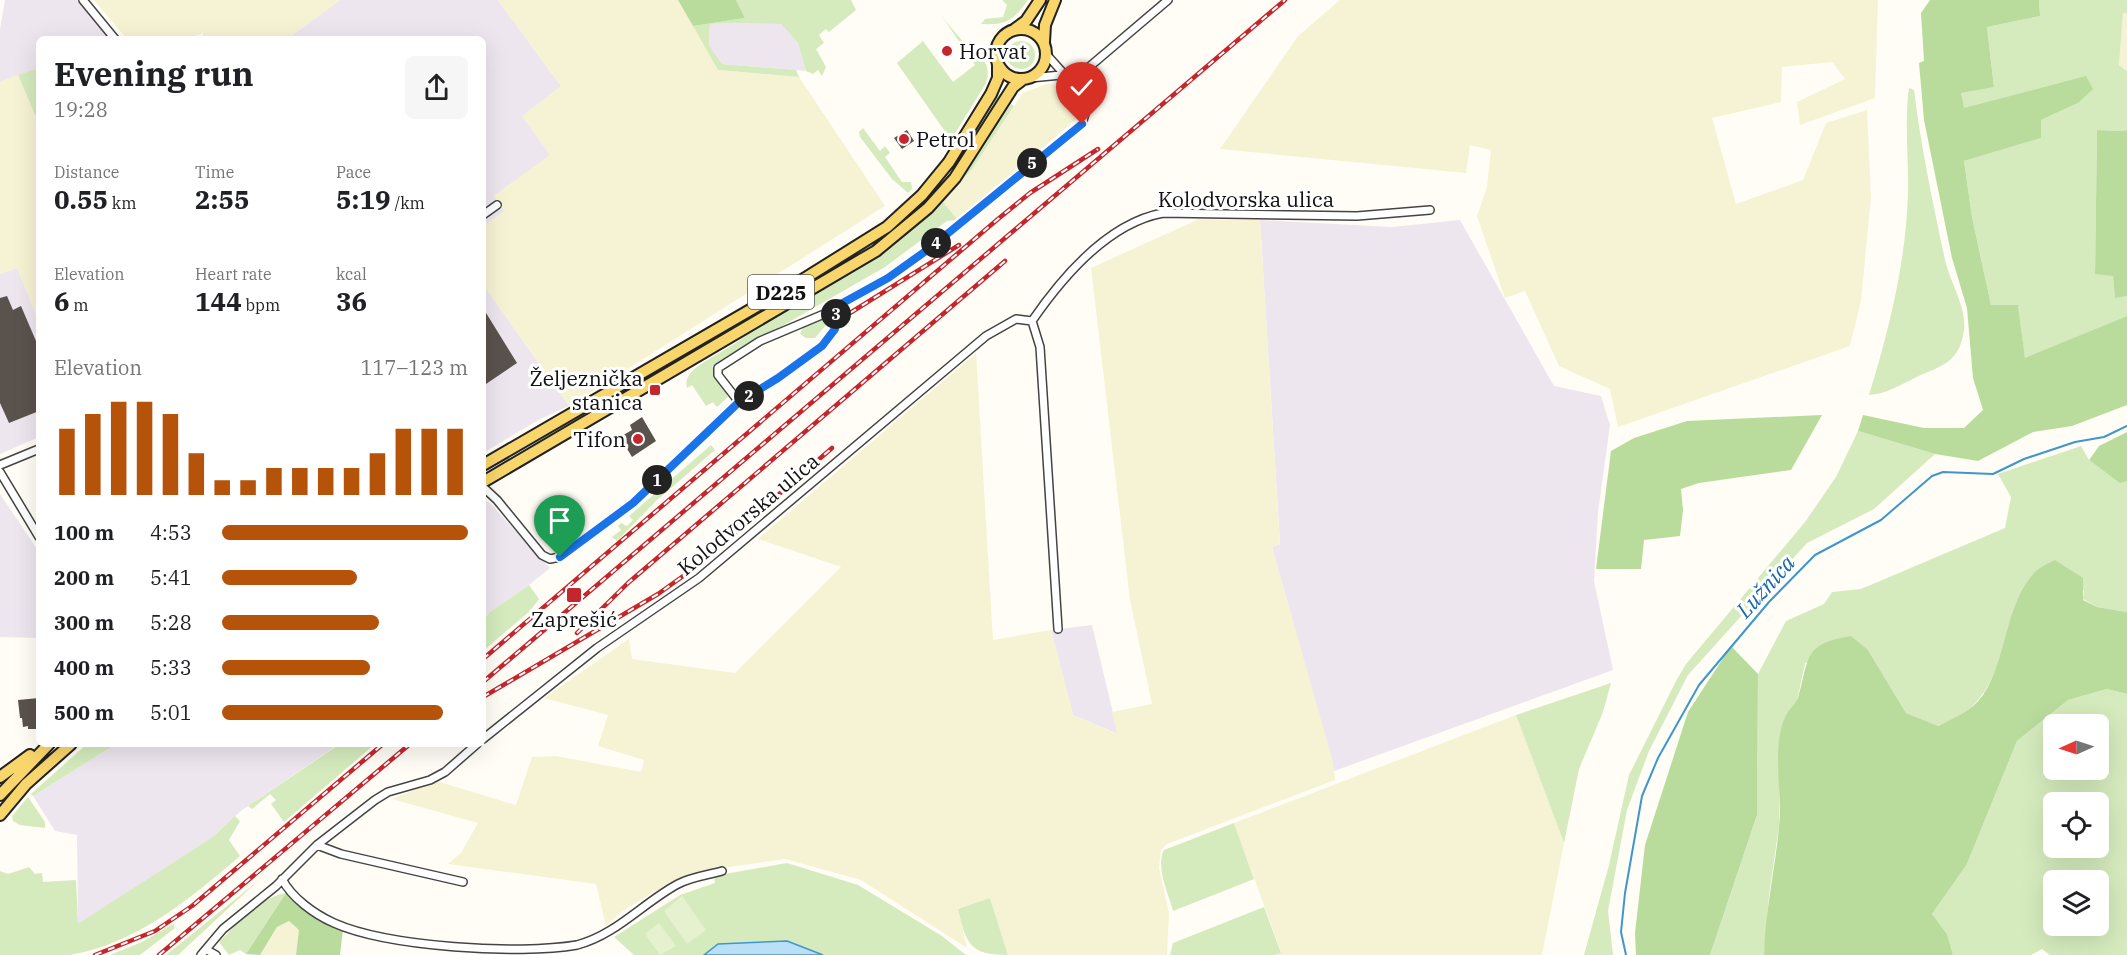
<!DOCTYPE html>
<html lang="en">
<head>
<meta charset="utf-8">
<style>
  body { margin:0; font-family:"IBM Plex Serif",serif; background:#f6f6f6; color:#202124; height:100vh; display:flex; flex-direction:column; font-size:22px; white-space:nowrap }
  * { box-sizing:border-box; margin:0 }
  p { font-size:20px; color:#757577 }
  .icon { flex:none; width:33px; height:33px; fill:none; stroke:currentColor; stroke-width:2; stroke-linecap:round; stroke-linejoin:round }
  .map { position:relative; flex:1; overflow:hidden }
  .side { position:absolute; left:36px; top:36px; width:450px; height:711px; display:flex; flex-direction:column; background:#fff; border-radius:9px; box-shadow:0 6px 24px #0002 }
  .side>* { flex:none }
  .needle { width:39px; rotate:267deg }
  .controls { position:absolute; left:2043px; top:714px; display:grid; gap:12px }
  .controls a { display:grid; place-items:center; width:66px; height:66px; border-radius:9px; background:#fff; box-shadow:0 6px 24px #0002; font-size:30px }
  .pin { position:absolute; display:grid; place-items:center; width:51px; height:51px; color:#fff; margin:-62px -26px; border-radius:50% 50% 50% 0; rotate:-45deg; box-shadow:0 0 6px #0007 }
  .pin .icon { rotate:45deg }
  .km { position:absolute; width:30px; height:30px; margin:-15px; border-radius:50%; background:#222; color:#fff; font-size:16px; line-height:30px; text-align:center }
  .round { display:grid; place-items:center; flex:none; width:63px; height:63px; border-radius:9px; background:#f6f6f6 }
  .overview { display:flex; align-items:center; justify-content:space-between; height:102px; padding:0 18px }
  h1 { font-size:33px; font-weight:700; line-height:45px }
  .stats { display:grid; grid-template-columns:repeat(3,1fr); gap:9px; height:102px; padding:6px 18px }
  .stats div { display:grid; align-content:center }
  .stats b { font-size:26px; font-weight:700 }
  .stats small { font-size:16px; font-weight:400 }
  .stats p { font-size:16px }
  .chart { height:168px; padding:12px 18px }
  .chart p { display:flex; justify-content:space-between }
  .chart svg { width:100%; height:108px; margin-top:6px; stroke:#b45309; stroke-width:6 }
  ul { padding:0 18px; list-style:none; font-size:20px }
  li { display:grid; grid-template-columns:96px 72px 1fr; align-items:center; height:45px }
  li i { height:15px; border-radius:8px; background:#b45309 }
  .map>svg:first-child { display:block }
  .industrial { fill:#eee6ef }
  .farmland { fill:#f6f3d4 }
  .green { fill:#d5ebbd; fill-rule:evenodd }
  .forest { fill:#b9dc9c }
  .pitch { fill:#e6f2cf }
  .water { fill:#b9e0f7; stroke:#3f96cf; stroke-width:1.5 }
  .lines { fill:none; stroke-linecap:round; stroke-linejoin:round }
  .stream { stroke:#3f96cf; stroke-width:2 }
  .building { fill:#5a524d }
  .street-casing { stroke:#444; stroke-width:10 }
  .primary-casing { stroke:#222; stroke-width:14 }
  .street { stroke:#fff; stroke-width:7 }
  .primary { stroke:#f9d66b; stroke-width:10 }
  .rail-casing { stroke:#c4262e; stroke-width:4.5 }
  .rail { stroke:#fff; stroke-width:2; stroke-dasharray:7; stroke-linecap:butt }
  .route-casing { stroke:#fff; stroke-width:12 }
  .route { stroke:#1a73e8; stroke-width:8 }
  .poi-dot { fill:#c4262e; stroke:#fff; stroke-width:2 }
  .labels { text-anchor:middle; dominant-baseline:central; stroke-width:6; stroke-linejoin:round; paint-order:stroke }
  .shield { fill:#fff; stroke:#585858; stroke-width:1.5 }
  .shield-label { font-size:20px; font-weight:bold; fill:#111 }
  .poi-label { font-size:21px; fill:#111; stroke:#fff; text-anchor:start }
  .street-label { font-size:21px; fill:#111; stroke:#fff }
  .water-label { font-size:22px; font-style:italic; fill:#1768a6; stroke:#fff }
</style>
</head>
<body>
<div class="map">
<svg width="2127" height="955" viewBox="0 0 2127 955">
  <rect width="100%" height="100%" fill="#fffdf5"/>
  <path class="industrial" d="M 5,0 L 77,0 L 110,39 L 39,39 L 39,68 L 0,82 L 0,29 Z
    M 340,0 L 498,0 L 561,86 L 551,155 L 494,196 L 505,211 L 483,227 L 483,39 L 287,39 Z
    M 710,23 L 781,24 L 798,43 L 806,71 L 722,64 L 709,45 Z
    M 1260,220 L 1392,227 L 1460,220 L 1554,386 L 1601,396 L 1610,425 L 1598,512 L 1594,581 L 1613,670 L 1334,771 L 1272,547 L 1280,544 Z
    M 17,267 L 39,322 L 39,437 L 0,454 L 0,274 Z
    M 483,284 L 569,406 L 540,419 L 483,453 Z
    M 0,494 L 39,552 L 39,638 L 0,637 Z
    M 483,501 L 489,502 L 550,568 L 529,585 L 490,612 L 483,621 Z
    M 1092,625 L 1118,734 L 1073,715 L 1051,630 Z
    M 116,744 L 339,744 L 242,810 L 214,836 L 78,925 L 77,835 L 55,831 L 33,796 Z"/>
  <path class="farmland" d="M 94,0 L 340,0 L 287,39 L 203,39 L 203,33 L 188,39 L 127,39 Z
    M 498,0 L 681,0 L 718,70 L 799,77 L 885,206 L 569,406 L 483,284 L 483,227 L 505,211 L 494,196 L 550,155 L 522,116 L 561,86 Z
    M 1340,0 L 1878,0 L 1875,98 L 1800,125 L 1797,102 L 1845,79 L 1832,62 L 1782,67 L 1781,102 L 1712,118 L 1736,204 L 1803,180 L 1826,123 L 1867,110 L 1871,197 L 1861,301 L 1850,346 L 1618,427 L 1610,389 L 1559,366 L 1525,291 L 1505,298 L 1477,216 L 1487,187 L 1491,150 L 1470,145 L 1466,173 L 1220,149 L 1298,36 Z
    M 2123,12 L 2127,13 L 2127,71 L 2119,65 Z
    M 18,75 L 39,124 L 39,322 L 17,268 L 0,274 L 0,82 Z
    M 1049,83 L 1065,89 L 1073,96 L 1081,110 L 1081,115 L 958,220 L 943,202 L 973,168 L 1023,93 Z
    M 1199,219 L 1260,220 L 1280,544 L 1272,547 L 1333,762 L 1335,780 L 1167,844 L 1161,850 L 1159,868 L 1169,913 L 1167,955 L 1008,955 L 990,898 L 958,909 L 967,948 L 861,880 L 785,859 L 709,870 L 671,882 L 621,912 L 606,926 L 596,884 L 448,864 L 461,853 L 478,823 L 392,799 L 436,781 L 516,805 L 532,757 L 556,756 L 641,772 L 644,760 L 598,746 L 608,715 L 544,698 L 629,639 L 632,659 L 735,673 L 841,567 L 758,539 L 976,353 L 993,640 L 1051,630 L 1073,715 L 1117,734 L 1112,712 L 1152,704 L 1130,600 L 1091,268 Z
    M 1516,715 L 1564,843 L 1542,955 L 1275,955 L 1281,952 L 1234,823 Z
    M 289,921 L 299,930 L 296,955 L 260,955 L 277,927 Z"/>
  <path class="green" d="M 736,0 L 851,0 L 856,10 L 829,32 L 826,29 L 819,35 L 824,43 L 816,49 L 826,67 L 822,76 L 818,70 L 813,74 L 806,71 L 798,43 L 781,24 L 710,23 L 709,45 L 722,64 L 796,70 L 799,77 L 718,70 L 693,26 L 745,18 Z
    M 1002,0 L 1028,0 C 1012,22 1005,25 981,24 L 985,19 L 1003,17 L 1007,5 Z
    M 2039,0 L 2127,0 L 2127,13 L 2123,13 L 2119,65 L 2127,71 L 2127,129 L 2125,131 L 2097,130 L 2095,273 L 2113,276 L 2115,297 L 2127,296 L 2127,316 L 2025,359 L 2018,306 L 1991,305 L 1972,217 L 1964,161 L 2040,138 L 2041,120 L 2078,103 L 1963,108 L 1961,93 L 1994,86 L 1987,27 L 2040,16 Z
    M 939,12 C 947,24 957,34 966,45 C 978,60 993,58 986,83 L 951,140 L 897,63 L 923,41 L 953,82 L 975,65 Z
    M1007 55a14 14 0 1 1 28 0a14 14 0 1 1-28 0Z
    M 39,68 L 39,124 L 18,75 Z
    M 1909,88 L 1914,90 C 1921,147 1933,204 1945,260 C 1950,282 1967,308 1964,330 C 1959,367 1936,366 1911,380 C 1896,387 1885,394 1869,395 C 1889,330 1906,262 1908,193 C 1909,158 1904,123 1909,88 Z
    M 998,94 L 1002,96 L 949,178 L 927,202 L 883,241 L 504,465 L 503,463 L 586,411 L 708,342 L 879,239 L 912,213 L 946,175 Z
    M 1011,104 L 1014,106 L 973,168 L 943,202 L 958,220 L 947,221 L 885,267 L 712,366 L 728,397 L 717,407 L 713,402 L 706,406 L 692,385 L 687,388 C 686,383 686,379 690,374 C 699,361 734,348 748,333 L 895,244 L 954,187 Z
    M 863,128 L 880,151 L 885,146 L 890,153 L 885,157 L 902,182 L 911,182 L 912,189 L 908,193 L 892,179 L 860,137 L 859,132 Z
    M 830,315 L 832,318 L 815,338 L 806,338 L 800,334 L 804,325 Z
    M 1858,431 L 1935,454 L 1874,509 L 1807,543 L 1688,675 L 1649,751 L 1627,810 L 1608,911 L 1613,955 L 1584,955 L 1609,865 L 1629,775 L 1677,679 L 1686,664 L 1805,522 L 1836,477 Z
    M 711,445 L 715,450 L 656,501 L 617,541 L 612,537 L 621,530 L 618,526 L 621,523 L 627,526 L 633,520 L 629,516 Z
    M 2081,446 L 2089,460 L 2120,482 L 2127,481 L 2127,612 L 2097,607 L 2083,599 L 2084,590 L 2017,600 C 2006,639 1998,689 1963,714 C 1956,719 1946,722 1937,726 L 1906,713 L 1868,650 L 1805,663 L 1797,701 L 1785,717 L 1780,745 L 1779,826 L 1769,895 L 1764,955 L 1710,955 L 1757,815 L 1758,674 L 1786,621 L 1824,604 L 1832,592 L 1861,589 L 2005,528 L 2011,497 L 1998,474 Z
    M 529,585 L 539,599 L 530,611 L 483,651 L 483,621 L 490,612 Z
    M 1611,683 L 1603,712 L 1579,769 L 1564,843 L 1516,715 Z
    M 2107,689 L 2127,694 L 2127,955 L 2050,955 L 2042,949 L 2031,955 L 1953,955 L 1947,934 L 1932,914 L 1967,864 L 2017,741 L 2068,700 ZM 2054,724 L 2098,724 L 2098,770 L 2054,770 ZM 2054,802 L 2098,802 L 2098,848 L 2054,848 ZM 2054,880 L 2098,880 L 2098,926 L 2054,926 Z
    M 87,744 L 116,744 L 33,796 L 31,794 Z
    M 340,744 L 375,744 L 284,822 L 271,804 L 276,800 L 270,794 L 252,809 L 248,806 Z
    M 28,797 L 45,822 L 45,828 L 20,825 L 13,821 L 12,816 Z
    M 235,816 L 240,821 L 229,840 L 240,856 C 191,898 136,944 70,955 C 47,955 23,955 0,955 L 0,871 L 8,874 L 29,867 L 35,874 L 42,873 L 43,882 L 76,880 L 78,924 L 214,836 Z
    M 1234,823 L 1254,879 L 1173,911 C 1169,894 1155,867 1164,850 Z
    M 787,863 L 858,885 L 942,936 L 966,955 L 823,955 L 787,941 L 705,955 L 634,955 L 614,937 L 680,895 L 715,883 L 714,876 Z
    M 259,880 L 178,955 L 166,955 Z
    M 286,893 L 246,954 L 240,950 L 229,955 L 219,942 C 237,924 260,897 286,893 Z
    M 990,898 L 1008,955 C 970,955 966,944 958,909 Z
    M 1264,907 L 1281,953 L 1275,955 L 1170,955 L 1173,943 Z
    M 173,924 L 175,928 L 140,955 L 110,955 L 142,942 Z"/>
  <path class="forest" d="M 678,0 L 736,0 L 745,18 L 693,26 Z
    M 1930,0 L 2039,0 L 2040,16 L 1987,27 L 1994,87 L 1961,93 L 1964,108 L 2086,76 L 2093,89 L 2078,103 L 2041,120 L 2041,138 L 1964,161 L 1972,217 L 1991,305 L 2018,305 L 2025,358 L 2127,316 L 2127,405 L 2072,426 L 2033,432 L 1978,461 L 1935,454 L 1858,431 L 1863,415 L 1924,428 L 1964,428 L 1983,410 L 1973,378 L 1967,308 L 1952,258 L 1924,120 L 1919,63 L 1924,61 L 1921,13 Z
    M 2127,129 L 2127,296 L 2115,298 L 2113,276 L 2095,274 L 2097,130 L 2125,131 Z
    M 1822,415 L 1791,470 L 1699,483 L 1681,489 L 1683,510 L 1680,536 L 1644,540 L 1641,569 L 1596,569 L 1611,451 L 1634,438 L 1687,421 Z
    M 2127,432 L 2127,481 L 2120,483 L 2089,460 L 2099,446 Z
    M 2055,560 L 2083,578 L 2083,600 L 2097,607 L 2127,612 L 2127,694 L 2107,689 L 2068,700 L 2017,741 L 1967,864 L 1932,914 L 1947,934 L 1953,955 L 1764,955 C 1765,912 1775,870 1779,827 C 1783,793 1771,750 1785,717 C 1788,710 1795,705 1798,698 C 1810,658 1802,644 1851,636 L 1868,650 L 1906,713 L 1938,726 C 1954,718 1972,711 1983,695 C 2008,658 2004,605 2035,572 C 2040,567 2049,563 2055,560 Z
    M 1731,646 L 1758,674 L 1757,815 L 1710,955 L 1636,955 L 1635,933 L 1645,845 L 1688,712 Z
    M 286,893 L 343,929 L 340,955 L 296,955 L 299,930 L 289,921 L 277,927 L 260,955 L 246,954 Z"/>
  <path class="pitch" d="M 682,896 L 706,930 L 687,944 L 664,911 Z
    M 659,923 L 676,946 L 660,955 L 645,934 Z"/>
  <path class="water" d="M 787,941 L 823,955 L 704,955 L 718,944 Z"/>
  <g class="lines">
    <path class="stream" d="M 1626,955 L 1621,932 L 1625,893 L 1642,796 L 1658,758 L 1699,685 L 1769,602 L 1815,555 L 1881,520 L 1932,476 L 1943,472 L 1993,474 L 2024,459 L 2075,442 L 2104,437 L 2127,426"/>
  </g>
  <path class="building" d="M 907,130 L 914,141 L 902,149 L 894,138 Z
    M 7,296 L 13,310 L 21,306 L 39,348 L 39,411 L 9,423 L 0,403 L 0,298 Z
    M 483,308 L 517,363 L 483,386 Z
    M 642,417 L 656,441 L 632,457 L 620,437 L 632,430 L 630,425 Z
    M 39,698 L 38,729 L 28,729 L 28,726 L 23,727 L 22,718 L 20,718 L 18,700 Z"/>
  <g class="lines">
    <g class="street-casing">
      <path id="street" d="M 83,0 L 115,39
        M 1047,55 L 1065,75
        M 1030,78 L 1082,73 L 1168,0
        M 483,215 L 497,205
        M 1032,321 L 1040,347 L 1058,629
        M 739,402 L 718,375 L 718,368 L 760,341 L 836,309 L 845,301 L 888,278 L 930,248 L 1082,124 L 1086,110 L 1074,91 L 1072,75
        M 0,465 L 39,449
        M 0,472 L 39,537
        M 483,487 L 497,500 L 542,555 L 550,559 L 560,557 L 633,503 L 739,402 L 778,378 L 822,346 L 835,329 L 836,309
        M 483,739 L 597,648 L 699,578 L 986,336 L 1016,319 L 1032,321 C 1063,276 1108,223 1163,213 L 1357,216 L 1430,210
        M 317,845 L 341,854 L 463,882
        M 282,879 C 292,898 314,914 334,923 C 388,947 519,955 577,945 C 616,935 644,902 678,884 C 691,877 708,875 722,871
        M 207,950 L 216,955
        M 201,955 L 223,929 L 276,886 L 317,845 L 375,800 L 388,792 L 430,780 L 445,772 L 477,744"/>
    </g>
    <g class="primary-casing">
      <path id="primary" d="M996 54a25 25 0 1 1 50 0a25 25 0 1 1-50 0Z
        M 1015,29 L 1026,21 L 1040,0
        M 1044,42 L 1045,25 L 1055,0
        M 483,465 L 807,277 L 887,227 L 922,195 L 949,162 L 991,94 L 998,78 L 998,64
        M 483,482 L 876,251 L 928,208 L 955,178 L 1013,87 L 1022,80
        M 0,777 L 30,755
        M 0,795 L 49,744
        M 0,815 L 26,784 L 71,744"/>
    </g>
    <use href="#street" class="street"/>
    <use href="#primary" class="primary"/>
    <g class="rail-casing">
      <path id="rail" d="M 850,313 L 959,245
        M 577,633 L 628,583 L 1005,261
        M 483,659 L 998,219 L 1030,193 L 1098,149
        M 483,682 L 1285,0
        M 483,697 L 658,594 L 693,569 L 832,448
        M 95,955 L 155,931 L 192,906 L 383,744
        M 159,955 L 410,744"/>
    </g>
    <use href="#rail" class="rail"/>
  </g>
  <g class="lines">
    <g class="route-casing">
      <path id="route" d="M 560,557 L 633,503 L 739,402 L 778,378 L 822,346 L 835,329 L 836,309 L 839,305 L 888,278 L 930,248 L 1082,124"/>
    </g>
    <use href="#route" class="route"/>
  </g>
  <g class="poi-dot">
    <circle cx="947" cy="51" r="6"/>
    <circle cx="904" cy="139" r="6"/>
    <rect x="649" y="384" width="12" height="12" rx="3"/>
    <circle cx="638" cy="439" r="6"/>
    <rect x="566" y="587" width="16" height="16" rx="3"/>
  </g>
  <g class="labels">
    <rect class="shield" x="748" y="275" width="66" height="34" rx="4.5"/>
    <g class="shield-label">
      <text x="781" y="292">D225</text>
    </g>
    <g class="poi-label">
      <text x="959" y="51">Horvat</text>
      <text x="916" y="139">Petrol</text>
      <text x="643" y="378" text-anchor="end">Željeznička<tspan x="643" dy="24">stanica</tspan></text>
      <text x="626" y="439" text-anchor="end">Tifon</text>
      <text x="574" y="619" text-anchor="middle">Zaprešić</text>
    </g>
    <g class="street-label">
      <text x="1246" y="199">Kolodvorska ulica</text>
      <text transform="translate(748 514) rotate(-40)">Kolodvorska ulica</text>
    </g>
    <g class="water-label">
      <text transform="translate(1765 586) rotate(-48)">Lužnica</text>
    </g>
  </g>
</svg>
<div class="controls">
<a><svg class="needle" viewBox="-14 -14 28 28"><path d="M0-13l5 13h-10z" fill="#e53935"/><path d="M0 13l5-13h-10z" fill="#757577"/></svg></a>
<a><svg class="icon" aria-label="locate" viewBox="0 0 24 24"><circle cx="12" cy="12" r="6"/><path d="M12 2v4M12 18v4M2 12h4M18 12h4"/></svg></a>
<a><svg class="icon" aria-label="layers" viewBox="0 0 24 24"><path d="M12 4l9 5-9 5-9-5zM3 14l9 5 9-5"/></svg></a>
</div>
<div class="pin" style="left:560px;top:557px;background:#1e9e55"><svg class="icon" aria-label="arrive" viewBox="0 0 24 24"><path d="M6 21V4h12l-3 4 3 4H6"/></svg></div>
<div class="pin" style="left:1082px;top:124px;background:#d93025"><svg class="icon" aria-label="check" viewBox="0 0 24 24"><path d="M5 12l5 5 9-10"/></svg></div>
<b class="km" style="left:657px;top:480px">1</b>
<b class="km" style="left:749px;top:396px">2</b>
<b class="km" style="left:836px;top:314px">3</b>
<b class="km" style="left:936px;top:243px">4</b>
<b class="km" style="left:1032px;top:163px">5</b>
<section class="side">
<div class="overview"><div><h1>Evening run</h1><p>19:28</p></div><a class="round"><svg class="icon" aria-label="share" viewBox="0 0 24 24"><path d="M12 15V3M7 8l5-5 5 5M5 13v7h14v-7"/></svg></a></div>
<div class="stats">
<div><p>Distance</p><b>0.55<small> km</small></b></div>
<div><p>Time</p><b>2:55</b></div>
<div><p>Pace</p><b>5:19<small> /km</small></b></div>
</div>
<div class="stats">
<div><p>Elevation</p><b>6<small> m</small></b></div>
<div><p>Heart rate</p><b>144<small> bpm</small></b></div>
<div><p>kcal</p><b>36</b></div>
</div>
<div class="chart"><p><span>Elevation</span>117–123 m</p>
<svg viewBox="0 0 160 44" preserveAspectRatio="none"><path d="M5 44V17M15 44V11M25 44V6M35 44V6M45 44V11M55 44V27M65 44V38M75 44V38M85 44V33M95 44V33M105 44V33M115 44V33M125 44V27M135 44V17M145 44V17M155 44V17"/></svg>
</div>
<ul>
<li><b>100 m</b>4:53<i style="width:100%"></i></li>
<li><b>200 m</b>5:41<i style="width:55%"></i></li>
<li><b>300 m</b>5:28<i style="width:64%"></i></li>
<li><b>400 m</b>5:33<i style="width:60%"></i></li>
<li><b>500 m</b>5:01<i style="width:90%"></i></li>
</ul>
</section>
</div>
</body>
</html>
